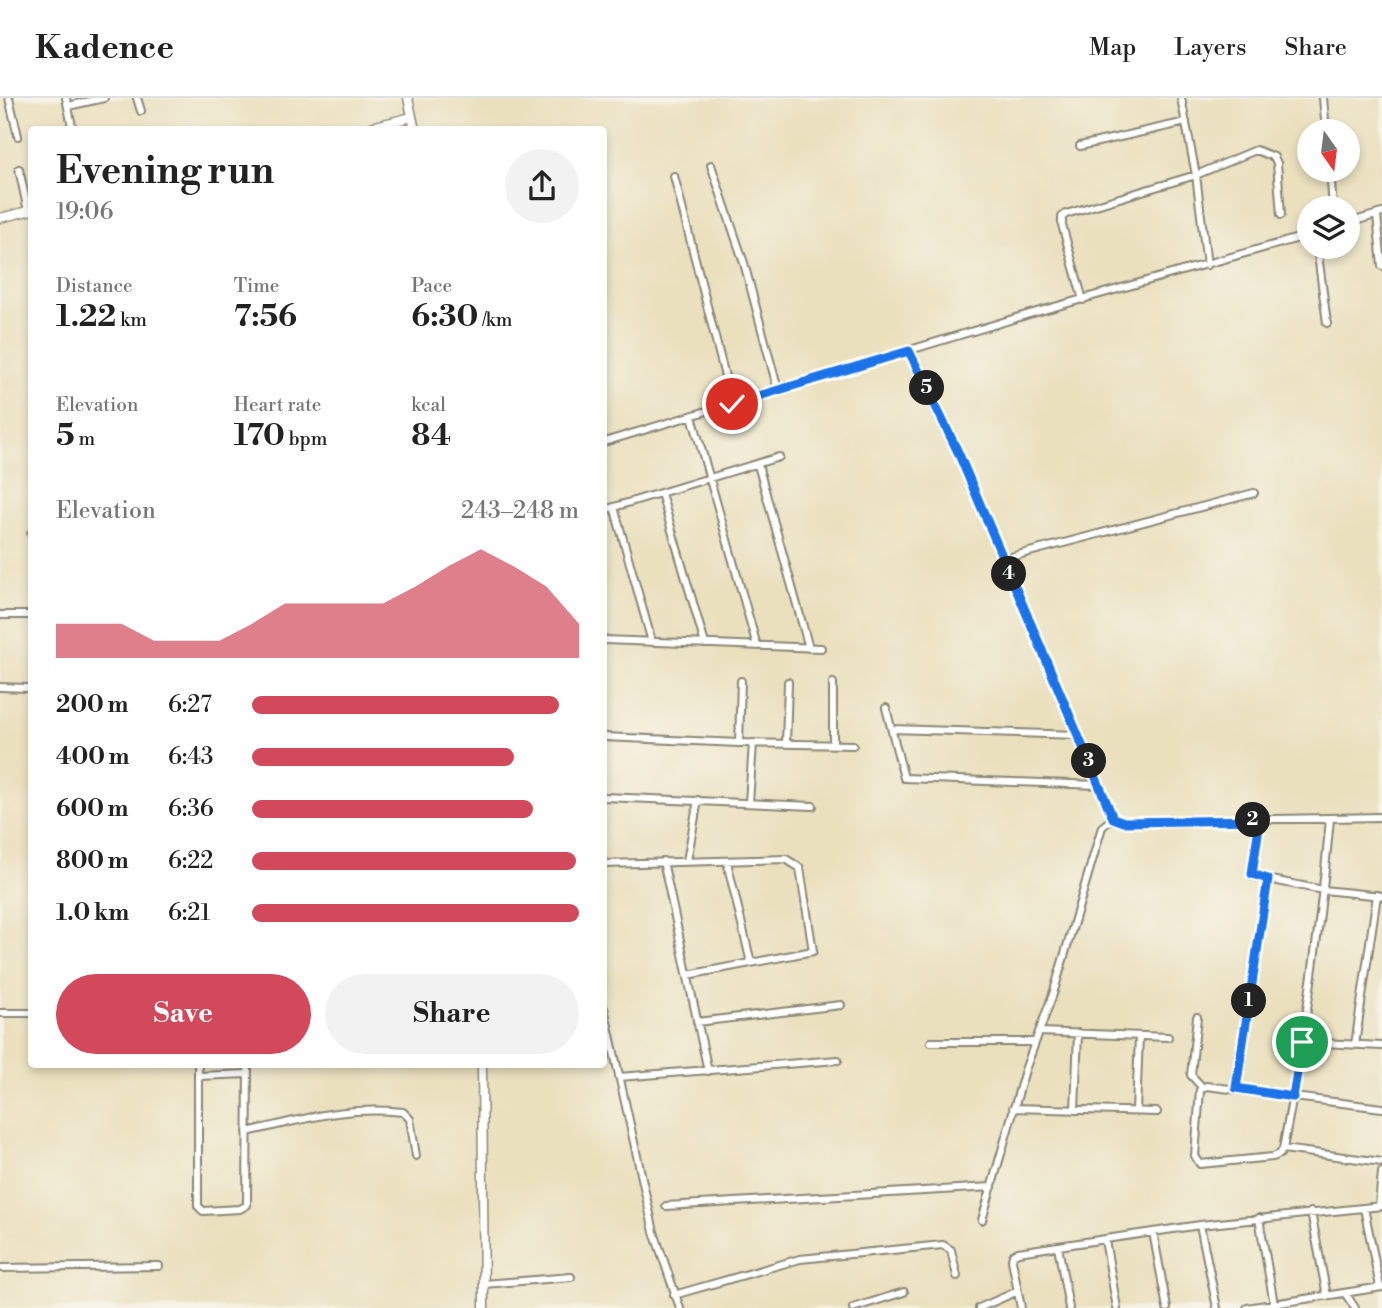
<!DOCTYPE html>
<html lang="en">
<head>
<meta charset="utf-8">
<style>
  body { margin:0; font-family:"Libre Bodoni",serif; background:#f2f2f2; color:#222; height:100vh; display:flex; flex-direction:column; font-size:26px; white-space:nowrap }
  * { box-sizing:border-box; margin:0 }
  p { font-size:23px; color:#767676 }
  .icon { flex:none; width:38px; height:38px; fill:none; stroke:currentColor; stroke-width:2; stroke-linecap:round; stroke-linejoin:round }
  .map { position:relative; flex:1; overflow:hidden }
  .drawer { position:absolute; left:28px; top:28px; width:579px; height:942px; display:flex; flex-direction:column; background:#fff; border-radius:7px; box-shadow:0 4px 10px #0003 }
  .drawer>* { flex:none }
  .needle { width:46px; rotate:166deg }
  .tools { position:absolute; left:1297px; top:21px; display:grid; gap:14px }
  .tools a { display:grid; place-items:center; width:63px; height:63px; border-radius:50%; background:#fff; box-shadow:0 4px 10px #0003; font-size:35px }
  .pin { position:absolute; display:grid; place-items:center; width:60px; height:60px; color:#fff; margin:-30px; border:4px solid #fff; border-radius:50%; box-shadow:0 2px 7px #0007 }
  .km { position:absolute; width:35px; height:35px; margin:-18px; border-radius:50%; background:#222; color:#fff; font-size:19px; line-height:35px; text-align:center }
  .round { display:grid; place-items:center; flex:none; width:74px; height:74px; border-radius:37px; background:#f2f2f2 }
  .overview { display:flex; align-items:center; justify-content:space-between; height:119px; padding:0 28px }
  h1 { font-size:38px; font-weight:800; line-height:52px }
  .metrics { display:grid; grid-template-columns:repeat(3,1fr); gap:10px; height:119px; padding:7px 28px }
  .metrics div { display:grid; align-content:center }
  .metrics b { font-size:30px; font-weight:800 }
  .metrics small { font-size:19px; font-weight:400 }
  .metrics p { font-size:19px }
  .chart { height:196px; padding:14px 28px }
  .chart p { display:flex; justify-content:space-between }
  .chart svg { width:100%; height:126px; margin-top:7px; fill:#d1495b; opacity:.7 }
  .primary-button { display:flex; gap:14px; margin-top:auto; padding:14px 28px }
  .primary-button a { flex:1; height:80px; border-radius:42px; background:#d1495b; color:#fff; font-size:28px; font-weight:800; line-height:80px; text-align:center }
  .primary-button a+a { background:#f2f2f2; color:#222 }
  ul { padding:0 28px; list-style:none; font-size:23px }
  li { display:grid; grid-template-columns:112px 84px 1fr; align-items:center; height:52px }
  li i { height:18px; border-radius:9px; background:#d1495b }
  header { display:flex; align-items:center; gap:42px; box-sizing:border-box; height:98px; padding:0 35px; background:#fff; border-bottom:2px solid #e0e0e0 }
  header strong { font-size:33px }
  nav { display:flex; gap:38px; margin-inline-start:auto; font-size:24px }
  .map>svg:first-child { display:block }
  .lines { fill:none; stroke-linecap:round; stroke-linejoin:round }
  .minor-casing { stroke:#8a8674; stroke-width:10 }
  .major-casing { stroke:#8a8674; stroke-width:11 }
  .minor { stroke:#fff; stroke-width:6 }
  .major { stroke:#fff; stroke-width:8 }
  .route-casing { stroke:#fff; stroke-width:14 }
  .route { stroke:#1a73e8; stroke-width:9 }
</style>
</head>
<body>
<header>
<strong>Kadence</strong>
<nav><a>Map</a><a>Layers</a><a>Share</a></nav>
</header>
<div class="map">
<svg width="1382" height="1210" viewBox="0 0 1382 1210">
  <rect width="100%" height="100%" fill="#f7f3e8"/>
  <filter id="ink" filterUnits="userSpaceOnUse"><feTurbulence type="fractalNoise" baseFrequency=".0143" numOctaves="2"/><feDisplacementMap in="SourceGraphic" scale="14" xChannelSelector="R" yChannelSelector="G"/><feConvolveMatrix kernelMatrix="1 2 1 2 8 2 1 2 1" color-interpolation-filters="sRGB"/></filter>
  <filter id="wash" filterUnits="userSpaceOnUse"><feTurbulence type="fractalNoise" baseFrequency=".00686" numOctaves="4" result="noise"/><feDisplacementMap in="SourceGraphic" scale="28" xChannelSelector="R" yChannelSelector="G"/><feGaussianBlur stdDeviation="1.57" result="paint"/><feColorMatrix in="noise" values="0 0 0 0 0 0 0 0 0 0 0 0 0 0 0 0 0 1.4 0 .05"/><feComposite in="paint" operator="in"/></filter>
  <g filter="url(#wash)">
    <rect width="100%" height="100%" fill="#eae0be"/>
  </g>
  <g filter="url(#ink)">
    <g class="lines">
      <g class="minor-casing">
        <path id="minor" d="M 9,0 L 18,38
          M 66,0 L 72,28
          M 137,0 L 141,13
          M 1181,0 L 1196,77 L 1207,167
          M 1323,0 L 1326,33
          M 68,8 L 104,0
          M 1080,48 L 1186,24
          M 711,67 L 744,165 L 778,292
          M 19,71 L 28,113
          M 1330,72 L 1333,110
          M 674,78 L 732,306
          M 1377,117 L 1382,168
          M 1348,125 L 1382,115
          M 1317,149 L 1327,225
          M 1083,202 L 1062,127 L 1062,119 L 1066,116 L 1196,77 L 1256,52 L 1274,59 L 1277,65 L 1281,117
          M 909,253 L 958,354 L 1113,720 L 1124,724 L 1382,719
          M 692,318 L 757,548
          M 604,344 L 1026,217 L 1309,137
          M 758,367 L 809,550
          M 661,395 L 705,546
          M 614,409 L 652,544
          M 604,412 L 779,359
          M 31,435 L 32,435
          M 1003,461 L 1254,395
          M 0,517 L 32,517
          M 604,542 L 821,550
          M 0,589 L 27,590
          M 886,610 L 904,680 L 1099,687
          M 892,631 L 1078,637
          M 604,639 L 739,645 L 853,647
          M 739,645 L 741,583
          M 786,646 L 788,584
          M 833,646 L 833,585
          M 604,699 L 813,708
          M 749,705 L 753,645
          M 1330,721 C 1320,832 1304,942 1283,1051 L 1280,1056 L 1273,1059 L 1200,1066 L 1195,1058 L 1200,992 L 1206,988 L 1382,1010
          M 1260,722 L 1252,778 L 1323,792 L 1382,798
          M 663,763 L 708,973
          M 687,763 L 698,702
          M 727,764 L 751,865
          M 604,766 L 786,761 L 800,770 L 813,853 L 688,877
          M 604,910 L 654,1134 L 680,1210
          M 0,915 L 32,915
          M 1197,919 L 1191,977 L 1202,989
          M 697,924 L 841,907
          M 1040,934 L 1168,939
          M 931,944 L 1035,944
          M 1302,944 L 1382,948
          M 1355,947 L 1377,797
          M 198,966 L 198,1108 L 203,1113 L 240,1111 L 247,1107 L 248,966
          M 198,978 L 248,976
          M 619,979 L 838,962
          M 1236,990 L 1268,781
          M 1013,1010 L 1157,1014
          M 1075,1012 L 1078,935
          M 1136,1013 L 1139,938
          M 247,1034 C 305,1021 342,1008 403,1014 L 410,1021 L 416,1058
          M 1283,1051 L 1382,1064
          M 666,1108 L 992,1089
          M 1379,1108 L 1382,1074
          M 1364,1110 L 1380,1189
          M 1311,1114 L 1327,1198
          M 1259,1120 L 1274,1206
          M 982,1122 L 1025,972 L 1053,896 L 1102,729 L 1113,720
          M 1200,1127 L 1217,1210
          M 1153,1134 L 1167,1210
          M 1105,1142 L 1117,1210
          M 1058,1148 L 1069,1210
          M 0,1170 L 159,1168
          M 484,1186 L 571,1179
          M 1345,1195 L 1355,1210
          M 674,1197 L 800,1161 L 943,1147 L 951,1152 L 957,1178
          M 853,1210 L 904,1194
          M 979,1210 L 1018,1193
          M 1021,1210 L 1012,1162 L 1013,1157 L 1018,1154 L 1200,1127 L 1382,1108
          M 1247,1210 L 1382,1189"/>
      </g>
      <g class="major-casing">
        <path id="major" d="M 408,0 L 415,32
          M 359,32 L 412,19
          M 0,120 L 32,112
          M 482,966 L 484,1210"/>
      </g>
      <use href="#minor" class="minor"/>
      <use href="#major" class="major"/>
    </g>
  </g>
  <g class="lines" filter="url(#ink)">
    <g class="route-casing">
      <path id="route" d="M 732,306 L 909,253 L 958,354 L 1113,720 L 1124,724 L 1260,722 L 1252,776 L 1268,781 L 1236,990 L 1293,999 L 1302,944"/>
    </g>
    <use href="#route" class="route"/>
  </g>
</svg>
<div class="tools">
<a><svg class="needle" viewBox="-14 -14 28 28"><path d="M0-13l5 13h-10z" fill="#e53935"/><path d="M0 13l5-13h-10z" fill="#767676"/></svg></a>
<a><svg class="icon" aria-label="layers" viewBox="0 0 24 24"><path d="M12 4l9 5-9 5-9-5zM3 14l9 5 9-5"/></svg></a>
</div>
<div class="pin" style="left:1302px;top:944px;background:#1e9e55"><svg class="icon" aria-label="arrive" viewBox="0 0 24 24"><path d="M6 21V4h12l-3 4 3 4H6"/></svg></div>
<div class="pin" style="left:732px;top:306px;background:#d93025"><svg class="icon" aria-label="check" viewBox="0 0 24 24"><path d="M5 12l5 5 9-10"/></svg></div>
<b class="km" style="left:1249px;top:903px">1</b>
<b class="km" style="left:1253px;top:722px">2</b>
<b class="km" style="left:1089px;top:663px">3</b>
<b class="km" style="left:1009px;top:476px">4</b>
<b class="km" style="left:927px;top:290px">5</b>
<section class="drawer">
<div class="overview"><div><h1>Evening run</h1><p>19:06</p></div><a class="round"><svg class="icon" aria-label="share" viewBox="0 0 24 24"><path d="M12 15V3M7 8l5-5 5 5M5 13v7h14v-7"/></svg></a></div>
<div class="metrics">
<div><p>Distance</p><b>1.22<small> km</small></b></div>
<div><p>Time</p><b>7:56</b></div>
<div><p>Pace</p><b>6:30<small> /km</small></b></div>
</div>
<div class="metrics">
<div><p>Elevation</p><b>5<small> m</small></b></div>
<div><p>Heart rate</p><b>170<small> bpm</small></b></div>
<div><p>kcal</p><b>84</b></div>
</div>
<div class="chart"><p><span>Elevation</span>243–248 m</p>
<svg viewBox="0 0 160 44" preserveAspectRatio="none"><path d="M0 44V32L10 32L20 32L30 38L40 38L50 38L60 32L70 25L80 25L90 25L100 25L110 19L120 12L130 6L140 12L150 19L160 32V44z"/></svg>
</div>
<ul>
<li><b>200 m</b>6:27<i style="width:94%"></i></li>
<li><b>400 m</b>6:43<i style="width:80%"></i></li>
<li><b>600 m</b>6:36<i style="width:86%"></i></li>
<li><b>800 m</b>6:22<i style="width:99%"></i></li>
<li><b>1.0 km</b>6:21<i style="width:100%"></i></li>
</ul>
<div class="primary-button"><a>Save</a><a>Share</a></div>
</section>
</div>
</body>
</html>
